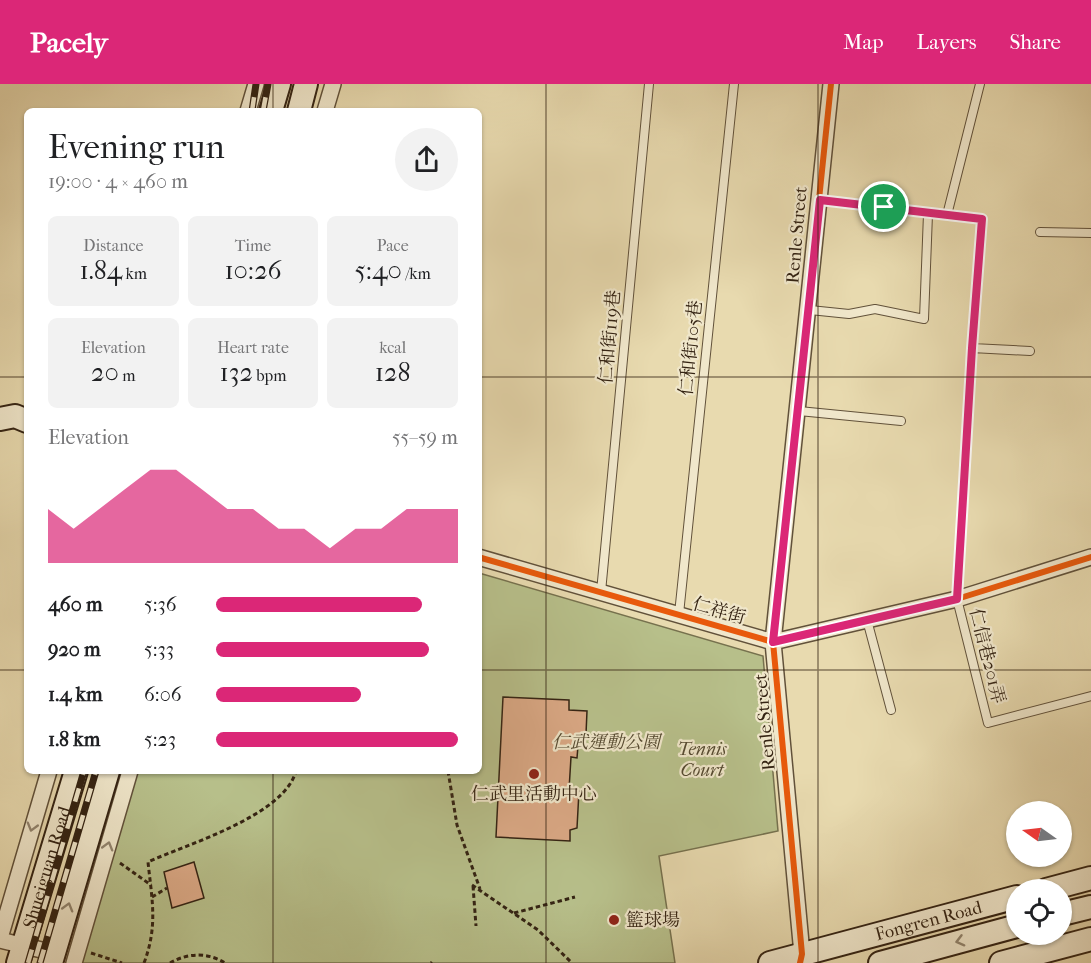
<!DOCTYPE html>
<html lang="en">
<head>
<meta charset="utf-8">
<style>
  body { margin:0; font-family:"IM FELL French Canon","Noto Serif TC",serif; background:#f2f2f2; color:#202124; height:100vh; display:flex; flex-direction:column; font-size:22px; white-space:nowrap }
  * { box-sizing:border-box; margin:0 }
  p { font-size:20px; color:#757577 }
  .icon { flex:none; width:33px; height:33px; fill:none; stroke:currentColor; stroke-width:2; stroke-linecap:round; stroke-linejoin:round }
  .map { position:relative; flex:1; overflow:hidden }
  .sheet { position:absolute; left:24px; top:24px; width:458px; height:666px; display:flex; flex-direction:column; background:#fff; border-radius:9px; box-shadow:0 2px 4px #0004 }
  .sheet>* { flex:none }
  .needle { width:39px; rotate:284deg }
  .tools { position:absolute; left:1006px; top:717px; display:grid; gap:12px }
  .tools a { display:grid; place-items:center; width:66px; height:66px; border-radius:50%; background:#fff; box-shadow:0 2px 4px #0004; font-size:30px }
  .pin { position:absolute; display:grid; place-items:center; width:51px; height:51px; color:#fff; margin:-26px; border:3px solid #fff; border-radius:50%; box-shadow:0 2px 6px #0007 }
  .round { display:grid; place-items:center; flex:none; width:63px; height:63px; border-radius:32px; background:#f2f2f2 }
  .headline { display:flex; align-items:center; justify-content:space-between; height:102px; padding:0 24px }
  h1 { font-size:33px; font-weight:600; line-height:45px }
  .stats { display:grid; grid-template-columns:repeat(3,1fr); gap:9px; height:102px; padding:6px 24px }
  .stats div { display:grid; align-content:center; border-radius:9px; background:#f2f2f2; text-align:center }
  .stats b { font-size:26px; font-weight:600 }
  .stats small { font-size:16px; font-weight:400 }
  .stats p { font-size:16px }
  .chart { height:168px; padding:12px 24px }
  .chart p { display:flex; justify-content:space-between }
  .chart svg { width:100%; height:108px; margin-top:6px; fill:#db2777; opacity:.7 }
  ul { padding:0 24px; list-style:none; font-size:20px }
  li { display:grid; grid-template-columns:96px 72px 1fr; align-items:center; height:45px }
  li i { height:15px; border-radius:8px; background:#db2777 }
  header { display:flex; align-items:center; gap:36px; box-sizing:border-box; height:84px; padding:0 30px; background:#db2777; color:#fff }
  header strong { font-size:28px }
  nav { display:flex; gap:33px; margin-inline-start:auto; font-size:21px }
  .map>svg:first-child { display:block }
  .green { fill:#b7bf8a; stroke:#76714e; stroke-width:1.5 }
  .building { fill:#dba986; stroke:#342313; stroke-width:1.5 }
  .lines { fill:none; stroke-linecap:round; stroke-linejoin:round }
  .lane-casing { stroke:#61513a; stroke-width:10 }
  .street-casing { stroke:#61513a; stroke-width:18 }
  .secondary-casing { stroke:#342313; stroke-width:26 }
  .path { stroke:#342313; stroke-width:3; stroke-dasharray:4.5 3; stroke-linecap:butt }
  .lane { stroke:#f0e7cb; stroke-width:8 }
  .street { stroke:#f0e7cb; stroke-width:15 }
  .secondary { stroke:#f0e7cb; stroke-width:22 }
  .rail-casing { stroke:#342313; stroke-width:7 }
  .rail { stroke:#f0e7cb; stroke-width:4.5; stroke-dasharray:14; stroke-linecap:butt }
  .cycleway-casing { stroke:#f0e7cb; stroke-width:10 }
  .cycleway { stroke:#e8590c; stroke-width:6 }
  .oneway { stroke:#92856f }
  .route-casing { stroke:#fff; stroke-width:12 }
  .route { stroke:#db2777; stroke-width:8 }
  .grid { fill:none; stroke:#342313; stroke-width:1.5; stroke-opacity:0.55 }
  .poi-dot { fill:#8f2418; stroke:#f0e7cb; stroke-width:2 }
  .labels { text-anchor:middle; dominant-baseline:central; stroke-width:4.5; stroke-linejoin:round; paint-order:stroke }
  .street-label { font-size:18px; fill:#342313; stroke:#f0e7cb }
  .park-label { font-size:18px; font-style:italic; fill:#554a31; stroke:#f0e7cb }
  .poi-label { font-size:18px; fill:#342313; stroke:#f0e7cb }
</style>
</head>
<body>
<header>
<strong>Pacely</strong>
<nav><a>Map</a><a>Layers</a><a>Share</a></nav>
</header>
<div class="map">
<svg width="1091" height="879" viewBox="0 0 1091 879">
  <rect width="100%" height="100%" fill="#e8daaf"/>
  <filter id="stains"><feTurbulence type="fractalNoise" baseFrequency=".00333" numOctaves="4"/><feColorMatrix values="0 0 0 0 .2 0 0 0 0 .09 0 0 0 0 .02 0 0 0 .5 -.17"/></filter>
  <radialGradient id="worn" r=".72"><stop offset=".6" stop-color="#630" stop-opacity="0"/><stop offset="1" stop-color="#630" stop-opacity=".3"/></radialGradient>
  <path class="green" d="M 479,489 L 763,572 L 778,747 L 659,772 L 675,879 L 75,879 L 133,687 L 478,687 Z"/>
  <path class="building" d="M 503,613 L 569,616 L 569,626 L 587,627 L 586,650 L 579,650 L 577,674 L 571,673 L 569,706 L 579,707 L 577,744 L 570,746 L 570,757 L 496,753 Z
    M 194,778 L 204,814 L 172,824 L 164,788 Z"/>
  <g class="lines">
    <g class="lane-casing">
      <path id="lane" d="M 980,0 L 947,131 L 982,135 L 972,264 L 957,515 L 988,639 L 1091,612
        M 820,116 L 947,131
        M 1040,148 L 1091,149
        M 810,226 L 849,230 L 875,225 L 924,235 L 928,130
        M 972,264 L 1030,267
        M 799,327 L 901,337
        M 601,508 L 649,0
        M 679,530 L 734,0
        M 867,536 L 891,626"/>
    </g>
    <g class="street-casing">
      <path id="street" d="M 248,27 L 256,0
        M 325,27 L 333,0
        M 478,473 L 773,558 L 957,515 L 1091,473
        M 0,854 L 49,687
        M 0,856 L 54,869
        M 74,879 L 130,687
        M 800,879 L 802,870 L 773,558 L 831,0"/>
    </g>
    <g class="secondary-casing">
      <g id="secondary">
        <path d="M 271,27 L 279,0"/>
        <path d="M 299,27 L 306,0"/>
        <path d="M 0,335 L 15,332 L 27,337"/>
        <path d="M 1046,806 L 1091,794"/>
        <path d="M 1062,830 L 1091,823"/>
        <path id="s1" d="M 18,879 L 76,687"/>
        <path d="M 51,879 L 108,687"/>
        <path id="s2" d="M 770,879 L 1017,813"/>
        <path d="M 880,879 L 1017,842"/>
        <path d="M 1001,879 L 1091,855"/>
      </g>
    </g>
    <path class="path" d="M 478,581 L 481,581
      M 448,687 L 457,741 L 480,805
      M 120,779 L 151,801
      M 472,801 L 538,846 L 572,879
      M 473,802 L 476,842
      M 152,813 L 167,804
      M 514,829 L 575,813
      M 91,869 L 122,879
      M 144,879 C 158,842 152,816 148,778 C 187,760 284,732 296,687
      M 170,879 C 187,869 208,868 225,879
      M 431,879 L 432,878"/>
    <use href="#lane" class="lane"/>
    <use href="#street" class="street"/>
    <use href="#secondary" class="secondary"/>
    <g class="rail-casing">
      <path id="rail" d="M 252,27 L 256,0
        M 263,27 L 268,0
        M 28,879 L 84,687
        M 40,879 L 96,687"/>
    </g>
    <use href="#rail" class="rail"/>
    <g class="cycleway-casing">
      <path id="cycleway" d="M 478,473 L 773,558 L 957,515 L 1091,473
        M 800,879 L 802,870 L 773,558 L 831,0"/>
    </g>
    <use href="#cycleway" class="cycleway"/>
  </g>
  <defs><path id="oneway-chevron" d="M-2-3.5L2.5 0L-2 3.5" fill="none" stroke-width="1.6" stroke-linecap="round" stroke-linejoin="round" transform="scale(1.5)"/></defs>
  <g class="oneway">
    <use href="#oneway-chevron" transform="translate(32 743) rotate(106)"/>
    <use href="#oneway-chevron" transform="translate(108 762) rotate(-74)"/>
    <use href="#oneway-chevron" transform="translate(68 823) rotate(-74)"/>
    <use href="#oneway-chevron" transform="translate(960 857) rotate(165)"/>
  </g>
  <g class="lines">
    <g class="route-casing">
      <path id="route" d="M 820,116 L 982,135 L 972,264 L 957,515 L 773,558 Z"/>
    </g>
    <use href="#route" class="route"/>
  </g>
  <path class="grid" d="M 273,0 L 273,27M 546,0 L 546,879M 818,0 L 818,879M 0,293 L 27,293M 478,293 L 1091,293M 0,586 L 27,586M 478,586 L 1091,586M 273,687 L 273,879"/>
  <g class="poi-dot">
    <circle cx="534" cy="690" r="6"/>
    <circle cx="614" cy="836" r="6"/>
  </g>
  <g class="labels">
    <g class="street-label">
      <text transform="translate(797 151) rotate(-85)">Renle Street</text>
      <text transform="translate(610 253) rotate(-85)">仁和街119巷</text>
      <text transform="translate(691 264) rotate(-84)">仁和街105巷</text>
      <text transform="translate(719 527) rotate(16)">仁祥街</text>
      <text transform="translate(987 572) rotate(76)">仁信巷201弄</text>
      <text transform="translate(765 638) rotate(-95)">Renle Street</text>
      <text stroke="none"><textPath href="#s1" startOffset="100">Shueiguan Road</textPath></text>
      <text stroke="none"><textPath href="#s2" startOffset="164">Fongren Road</textPath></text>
    </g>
    <g class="park-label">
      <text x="606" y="658">仁武運動公園</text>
      <text x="702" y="665">Tennis<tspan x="702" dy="21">Court</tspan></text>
    </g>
    <g class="poi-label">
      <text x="534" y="710">仁武里活動中心</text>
      <text x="626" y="836" text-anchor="start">籃球場</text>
    </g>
  </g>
  <rect width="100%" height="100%" filter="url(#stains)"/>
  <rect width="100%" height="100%" fill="url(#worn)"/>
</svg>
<div class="tools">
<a><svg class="needle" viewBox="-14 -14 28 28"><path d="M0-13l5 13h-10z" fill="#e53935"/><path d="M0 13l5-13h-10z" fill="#757577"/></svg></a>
<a><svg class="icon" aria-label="locate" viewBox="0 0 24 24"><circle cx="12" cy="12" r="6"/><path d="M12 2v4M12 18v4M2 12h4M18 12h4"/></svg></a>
</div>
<div class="pin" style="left:884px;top:123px;background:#1e9e55"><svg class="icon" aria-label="arrive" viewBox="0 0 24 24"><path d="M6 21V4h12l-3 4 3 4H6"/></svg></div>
<section class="sheet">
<div class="headline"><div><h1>Evening run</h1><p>19:00 · 4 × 460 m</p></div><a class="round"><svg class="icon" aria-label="share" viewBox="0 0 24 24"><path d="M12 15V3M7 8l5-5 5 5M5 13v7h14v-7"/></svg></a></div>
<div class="stats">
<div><p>Distance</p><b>1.84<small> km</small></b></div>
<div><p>Time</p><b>10:26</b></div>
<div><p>Pace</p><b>5:40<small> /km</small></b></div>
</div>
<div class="stats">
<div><p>Elevation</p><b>20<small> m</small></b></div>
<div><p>Heart rate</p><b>132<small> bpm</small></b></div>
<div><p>kcal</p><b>128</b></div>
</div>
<div class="chart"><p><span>Elevation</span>55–59 m</p>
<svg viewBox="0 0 160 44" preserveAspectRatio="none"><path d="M0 44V22L10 30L20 22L30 14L40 6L50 6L60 14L70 22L80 22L90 30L100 30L110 38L120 30L130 30L140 22L150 22L160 22V44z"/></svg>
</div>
<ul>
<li><b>460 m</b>5:36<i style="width:85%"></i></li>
<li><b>920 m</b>5:33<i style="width:88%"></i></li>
<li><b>1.4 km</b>6:06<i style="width:60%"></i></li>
<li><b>1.8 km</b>5:23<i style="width:100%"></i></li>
</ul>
</section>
</div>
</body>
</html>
